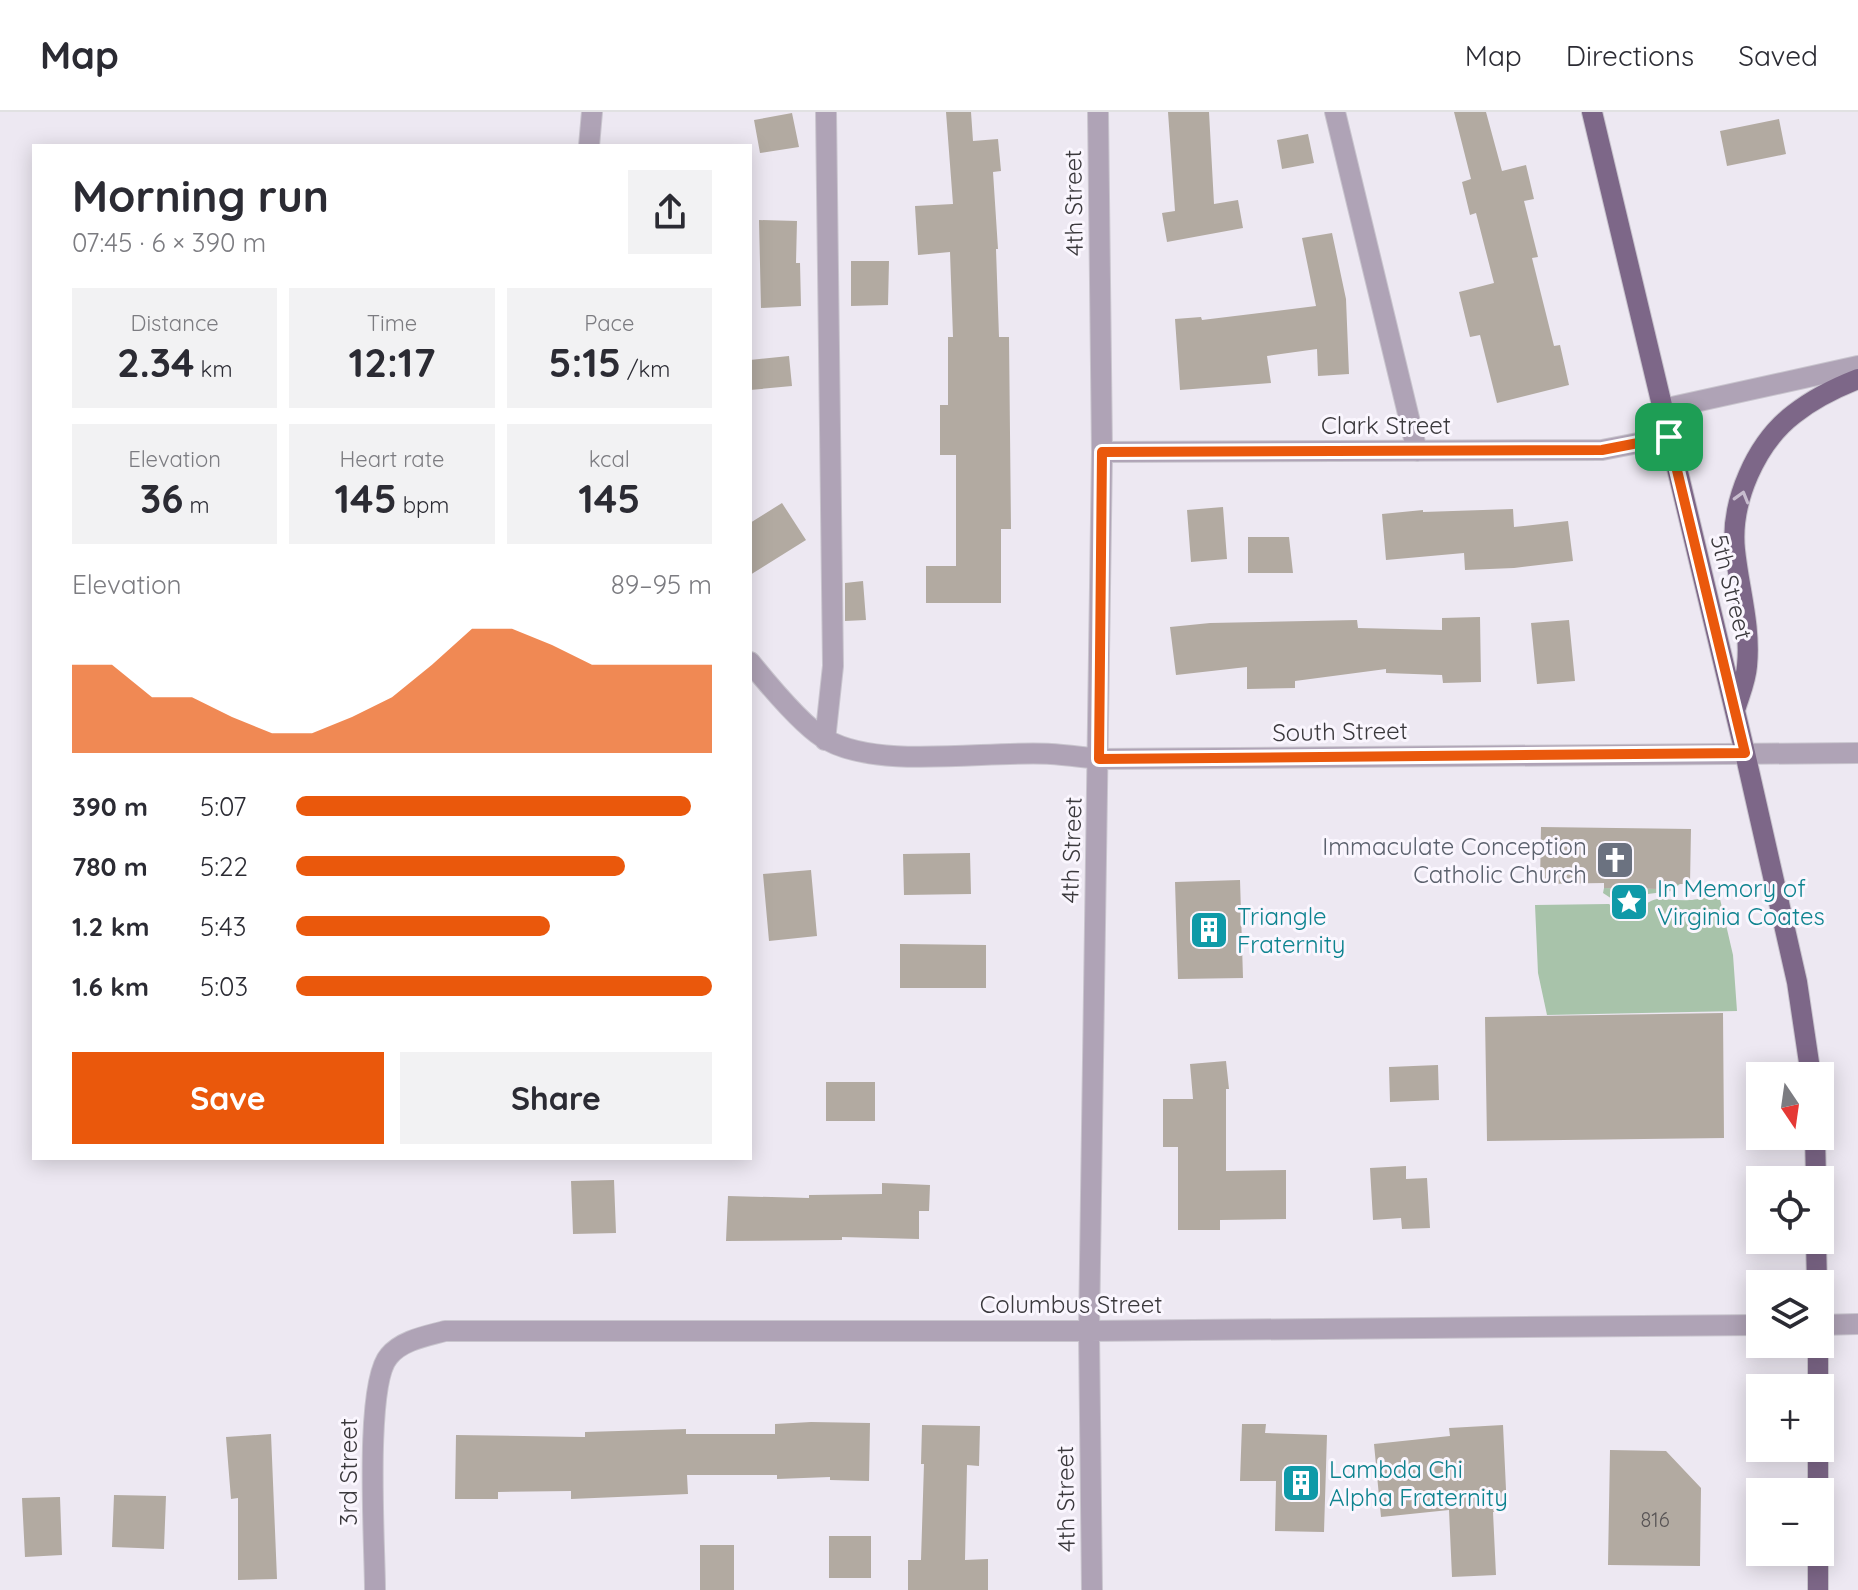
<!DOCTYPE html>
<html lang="en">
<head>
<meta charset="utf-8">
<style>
  body { margin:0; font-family:Quicksand,sans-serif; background:#f2f2f3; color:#2b2b33; height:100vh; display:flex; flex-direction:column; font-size:30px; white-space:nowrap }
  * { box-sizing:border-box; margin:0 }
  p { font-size:26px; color:#7c7c81 }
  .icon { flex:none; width:44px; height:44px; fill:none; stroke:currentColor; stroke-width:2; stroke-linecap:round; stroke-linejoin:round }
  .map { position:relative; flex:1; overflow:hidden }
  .details { position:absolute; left:32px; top:32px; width:720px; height:1016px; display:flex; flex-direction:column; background:#fff; border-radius:0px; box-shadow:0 4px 20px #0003 }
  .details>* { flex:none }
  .needle { width:52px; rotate:167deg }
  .fabs { position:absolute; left:1746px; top:950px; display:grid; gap:16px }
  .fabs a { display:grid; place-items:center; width:88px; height:88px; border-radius:0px; background:#fff; box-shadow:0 4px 20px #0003; font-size:40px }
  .pin { position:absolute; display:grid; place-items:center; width:68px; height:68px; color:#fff; margin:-34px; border-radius:16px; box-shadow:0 4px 12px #0006 }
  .round { display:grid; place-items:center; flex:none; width:84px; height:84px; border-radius:0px; background:#f2f2f3 }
  .head { display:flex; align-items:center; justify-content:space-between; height:136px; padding:0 40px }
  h1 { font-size:44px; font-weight:800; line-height:60px }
  .stats { display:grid; grid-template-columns:repeat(3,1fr); gap:12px; height:136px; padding:8px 40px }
  .stats div { display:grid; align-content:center; border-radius:0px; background:#f2f2f3; text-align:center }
  .stats b { font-size:40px; font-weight:800 }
  .stats small { font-size:22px; font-weight:400 }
  .stats p { font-size:22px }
  .chart { height:224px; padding:16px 40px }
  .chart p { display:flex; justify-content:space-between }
  .chart svg { width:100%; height:144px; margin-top:8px; fill:#ea580c; opacity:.7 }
  .button { display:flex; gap:16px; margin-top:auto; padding:16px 40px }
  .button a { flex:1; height:92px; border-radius:0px; background:#ea580c; color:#fff; font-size:32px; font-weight:800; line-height:92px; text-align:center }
  .button a+a { background:#f2f2f3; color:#2b2b33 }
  ul { padding:0 40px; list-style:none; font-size:26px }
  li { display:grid; grid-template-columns:128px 96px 1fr; align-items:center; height:60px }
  li i { height:20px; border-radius:10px; background:#ea580c }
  header { display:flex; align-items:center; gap:48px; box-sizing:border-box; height:112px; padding:0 40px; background:#fff; border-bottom:2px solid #e1e1e2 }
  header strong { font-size:38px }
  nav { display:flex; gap:44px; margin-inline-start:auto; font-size:28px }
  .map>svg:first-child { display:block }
  .green { fill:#a8c3aa }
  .building { fill:#b2aaa1 }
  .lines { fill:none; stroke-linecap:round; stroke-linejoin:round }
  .minor-casing { stroke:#c9c5ce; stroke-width:22 }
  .major-casing { stroke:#c9c5ce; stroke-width:22 }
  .minor { stroke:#afa3b6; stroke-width:20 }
  .major { stroke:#7d6788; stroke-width:20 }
  .oneway { stroke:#c8bdcf }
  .route-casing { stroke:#fff; stroke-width:16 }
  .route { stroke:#ea580c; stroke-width:10 }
  .labels { text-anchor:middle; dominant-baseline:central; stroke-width:6; stroke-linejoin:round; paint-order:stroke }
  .number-label { font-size:20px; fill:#585455 }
  .street-label { font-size:24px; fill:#3a383c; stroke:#faf6fe }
  .worship-label { font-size:24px; fill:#5b616d; stroke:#faf6fe; text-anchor:end }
  .culture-label { font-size:24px; fill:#0d838f; stroke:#faf6fe; text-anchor:start }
</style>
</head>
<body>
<header>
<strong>Map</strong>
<nav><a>Map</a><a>Directions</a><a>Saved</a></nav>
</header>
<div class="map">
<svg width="1858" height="1478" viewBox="0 0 1858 1478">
  <rect width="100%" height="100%" fill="#ede8f2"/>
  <path class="green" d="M 1658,771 L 1680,772 L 1671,779 L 1648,782 L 1632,798 L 1636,791 L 1633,784 L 1628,784 L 1624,788 L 1629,798 L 1603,781 L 1604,776 L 1657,777 Z
    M 1717,774 L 1733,843 L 1737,899 L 1547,903 L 1538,861 L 1535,793 L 1609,792 C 1637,817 1633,793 1657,787 C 1676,787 1708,794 1717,774 Z"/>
  <path class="building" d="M 946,0 L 971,0 L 973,29 L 998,27 L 1001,59 L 993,60 L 998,137 L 996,137 L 999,225 L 1009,225 L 1011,417 L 1001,417 L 1001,491 L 926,491 L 926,454 L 956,454 L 956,343 L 940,343 L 940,293 L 948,293 L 948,225 L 953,225 L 950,140 L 918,143 L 915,94 L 953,92 Z
    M 1168,0 L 1209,0 L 1214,92 L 1238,88 L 1243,116 L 1167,130 L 1162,101 L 1175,99 Z
    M 1454,0 L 1486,0 L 1502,59 L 1526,53 L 1534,87 L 1524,89 L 1538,145 L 1532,146 L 1554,234 L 1560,233 L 1569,273 L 1497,291 L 1480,223 L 1470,225 L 1459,180 L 1494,171 L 1476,101 L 1470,103 L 1462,70 L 1471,67 Z
    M 792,1 L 799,35 L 760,41 L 754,8 Z
    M 1779,7 L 1786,42 L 1727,54 L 1720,19 Z
    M 1308,22 L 1314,51 L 1282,57 L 1277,28 Z
    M 759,108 L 797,109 L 796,151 L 800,151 L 801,194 L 761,196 Z
    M 1332,121 L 1346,187 L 1349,262 L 1318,264 L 1317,237 L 1267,244 L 1271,271 L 1180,278 L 1175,207 L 1201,205 L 1202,208 L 1316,194 L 1302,126 Z
    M 851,149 L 889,149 L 888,193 L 851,194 Z
    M 789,244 L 792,274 L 750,278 L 750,248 Z
    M 782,391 L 806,428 L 750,463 L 750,411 Z
    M 1223,395 L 1227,447 L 1191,450 L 1187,398 Z
    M 1513,397 L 1514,415 L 1568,409 L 1573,449 L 1514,456 L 1465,458 L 1464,441 L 1386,448 L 1382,402 L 1423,398 L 1423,400 Z
    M 1248,425 L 1289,425 L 1293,461 L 1248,461 Z
    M 863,469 L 866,508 L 845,509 L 845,471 Z
    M 1480,505 L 1481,570 L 1443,571 L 1442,563 L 1386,561 L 1386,557 L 1295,569 L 1295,576 L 1247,577 L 1247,555 L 1176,563 L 1170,515 L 1210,511 L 1357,508 L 1358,516 L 1442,518 L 1442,506 Z
    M 1569,508 L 1575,569 L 1537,572 L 1531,511 Z
    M 1541,715 L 1691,717 L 1690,772 L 1658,772 L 1658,777 L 1604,776 L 1604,771 L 1540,772 Z
    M 970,741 L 971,782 L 904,783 L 903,742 Z
    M 811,758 L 817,824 L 769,829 L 763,762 Z
    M 1240,768 L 1243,866 L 1178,867 L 1175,770 Z
    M 900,832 L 986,833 L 986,876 L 900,876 Z
    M 1723,901 L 1724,1026 L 1487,1029 L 1485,905 Z
    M 1226,949 L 1229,977 L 1226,977 L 1226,1059 L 1286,1058 L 1286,1107 L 1220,1108 L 1220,1118 L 1178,1118 L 1178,1035 L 1163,1035 L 1163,987 L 1193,987 L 1190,952 Z
    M 1438,953 L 1439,988 L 1390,990 L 1389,955 Z
    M 826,970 L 875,970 L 875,1009 L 826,1009 Z
    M 1406,1054 L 1406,1067 L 1427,1066 L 1430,1116 L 1402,1117 L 1401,1106 L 1373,1108 L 1370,1056 Z
    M 614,1068 L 616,1121 L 573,1122 L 571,1069 Z
    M 882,1071 L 930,1073 L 929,1099 L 919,1099 L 919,1127 L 842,1125 L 842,1128 L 726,1129 L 728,1084 L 809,1086 L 809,1083 L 882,1082 Z
    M 811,1310 L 870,1311 L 869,1369 L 830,1368 L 830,1365 L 777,1367 L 777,1363 L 687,1363 L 688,1382 L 571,1387 L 571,1379 L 498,1380 L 498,1387 L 455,1387 L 456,1323 L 585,1325 L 585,1320 L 686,1317 L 686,1322 L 775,1322 L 775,1312 Z
    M 1242,1312 L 1266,1312 L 1265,1321 L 1327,1323 L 1324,1420 L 1275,1419 L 1276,1369 L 1240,1369 Z
    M 922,1313 L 980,1314 L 979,1354 L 967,1353 L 965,1448 L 988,1447 L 988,1478 L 908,1478 L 908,1448 L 921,1448 L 924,1352 L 921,1352 Z
    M 1503,1313 L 1507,1399 L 1493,1400 L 1496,1463 L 1452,1465 L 1449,1398 L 1381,1405 L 1374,1332 L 1450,1324 L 1449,1316 Z
    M 271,1322 L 277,1467 L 238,1468 L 238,1386 L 231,1387 L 226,1325 Z
    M 1610,1338 L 1666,1339 L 1701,1376 L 1700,1454 L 1608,1453 Z
    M 114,1383 L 166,1384 L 164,1437 L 112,1435 Z
    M 60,1385 L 62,1443 L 25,1445 L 22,1386 Z
    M 829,1424 L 871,1424 L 871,1466 L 829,1466 Z
    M 700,1433 L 734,1433 L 734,1478 L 700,1478 Z"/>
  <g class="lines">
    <g class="minor-casing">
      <path id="minor" d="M 1335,0 L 1417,339
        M 589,34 L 592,0
        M 1663,297 L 1858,254
        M 1102,340 L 1602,338 L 1669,325
        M 750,550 C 767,571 804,616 827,628 C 880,658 988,638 1051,642 C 1067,643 1083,645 1099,647 L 1858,641
        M 825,628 L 833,554 L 826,0
        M 1820,1213 L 1858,1212
        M 375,1478 C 375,1434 364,1272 389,1244 C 402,1228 427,1224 445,1219 L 1089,1219 L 1760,1213
        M 1092,1478 L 1089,1219 L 1102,340 L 1098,0"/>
    </g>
    <g class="major-casing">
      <path id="major" d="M 1592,0 L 1745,641 L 1797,870 L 1811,964
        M 1736,595 C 1740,582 1746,568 1747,554 C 1751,514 1739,477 1735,438 C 1730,390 1756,331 1794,302 C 1813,287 1835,276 1858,267
        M 1815,1024 L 1816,1068
        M 1816,1128 L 1817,1172
        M 1818,1232 L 1818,1276
        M 1818,1336 L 1818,1380
        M 1818,1440 L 1818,1478"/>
    </g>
    <use href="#minor" class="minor"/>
    <use href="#major" class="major"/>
  </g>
  <defs><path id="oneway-chevron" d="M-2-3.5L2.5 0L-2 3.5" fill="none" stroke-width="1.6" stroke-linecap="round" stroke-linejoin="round" transform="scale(2)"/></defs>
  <use class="oneway" href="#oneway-chevron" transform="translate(1742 385) rotate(-74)"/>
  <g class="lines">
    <g class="route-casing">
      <path id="route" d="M 1669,325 L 1745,641 L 1099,647 L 1102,340 L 1602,338 Z"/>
    </g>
    <use href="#route" class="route"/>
  </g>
  <defs>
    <g id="church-square" transform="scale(2)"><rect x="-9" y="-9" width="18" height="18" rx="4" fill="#6b7280" stroke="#faf6fe"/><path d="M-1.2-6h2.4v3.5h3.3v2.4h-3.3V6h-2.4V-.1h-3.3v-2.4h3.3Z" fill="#fff"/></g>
    <g id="sight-square" transform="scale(2)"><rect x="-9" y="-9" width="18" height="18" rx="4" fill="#0f9aa8" stroke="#faf6fe"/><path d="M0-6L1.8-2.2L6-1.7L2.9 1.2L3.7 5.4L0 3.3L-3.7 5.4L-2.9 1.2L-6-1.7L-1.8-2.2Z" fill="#fff"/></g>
    <g id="building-square" transform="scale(2)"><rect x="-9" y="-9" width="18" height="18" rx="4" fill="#0f9aa8" stroke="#faf6fe"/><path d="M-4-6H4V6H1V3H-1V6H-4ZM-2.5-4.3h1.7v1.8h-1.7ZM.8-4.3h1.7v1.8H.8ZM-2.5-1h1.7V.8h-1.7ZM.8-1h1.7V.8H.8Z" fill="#fff"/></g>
  </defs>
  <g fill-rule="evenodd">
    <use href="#church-square" x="1615" y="748"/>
    <use href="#sight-square" x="1629" y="790"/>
    <use href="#building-square" x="1209" y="818"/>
    <use href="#building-square" x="1301" y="1371"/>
  </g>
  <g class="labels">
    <g class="number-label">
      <text x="1655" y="1407">816</text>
    </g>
    <g class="street-label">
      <text transform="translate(1073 91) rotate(-91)">4th Street</text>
      <text x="1386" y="313">Clark Street</text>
      <text transform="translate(1732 475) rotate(76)">5th Street</text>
      <text transform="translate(1340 619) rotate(-1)">South Street</text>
      <text transform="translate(1071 738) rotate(-88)">4th Street</text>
      <text x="1071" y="1192">Columbus Street</text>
      <text transform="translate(348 1360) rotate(-90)">3rd Street</text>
      <text transform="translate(1065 1387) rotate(-91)">4th Street</text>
    </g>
    <g class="worship-label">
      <text x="1587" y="734">Immaculate Conception<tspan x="1587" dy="28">Catholic Church</tspan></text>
    </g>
    <g class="culture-label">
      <text x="1657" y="776">In Memory of<tspan x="1657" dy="28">Virginia Coates</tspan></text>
      <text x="1237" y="804">Triangle<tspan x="1237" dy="28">Fraternity</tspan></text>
      <text x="1329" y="1357">Lambda Chi<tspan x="1329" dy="28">Alpha Fraternity</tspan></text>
    </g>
  </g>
</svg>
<div class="fabs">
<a><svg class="needle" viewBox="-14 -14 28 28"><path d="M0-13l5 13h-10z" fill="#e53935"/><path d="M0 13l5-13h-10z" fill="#7c7c81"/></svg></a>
<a><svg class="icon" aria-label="locate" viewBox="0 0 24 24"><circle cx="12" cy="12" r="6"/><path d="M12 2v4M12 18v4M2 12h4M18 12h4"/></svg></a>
<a><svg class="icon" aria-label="layers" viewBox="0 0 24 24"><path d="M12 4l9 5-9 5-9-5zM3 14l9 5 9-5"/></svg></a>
<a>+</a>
<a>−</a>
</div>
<div class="pin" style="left:1669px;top:325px;background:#1e9e55"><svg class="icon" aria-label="arrive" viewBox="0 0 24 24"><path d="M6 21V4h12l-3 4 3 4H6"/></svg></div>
<section class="details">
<div class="head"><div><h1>Morning run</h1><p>07:45 · 6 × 390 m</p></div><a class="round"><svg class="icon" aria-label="share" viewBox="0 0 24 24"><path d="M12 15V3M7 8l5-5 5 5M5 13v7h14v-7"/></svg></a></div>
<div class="stats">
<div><p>Distance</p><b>2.34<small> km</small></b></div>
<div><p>Time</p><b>12:17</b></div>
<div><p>Pace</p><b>5:15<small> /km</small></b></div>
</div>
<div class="stats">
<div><p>Elevation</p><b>36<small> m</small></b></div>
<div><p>Heart rate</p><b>145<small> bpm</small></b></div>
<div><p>kcal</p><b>145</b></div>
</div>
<div class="chart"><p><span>Elevation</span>89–95 m</p>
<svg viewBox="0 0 160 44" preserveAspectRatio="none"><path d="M0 44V17L10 17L20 27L30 27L40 33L50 38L60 38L70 33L80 27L90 17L100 6L110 6L120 11L130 17L140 17L150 17L160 17V44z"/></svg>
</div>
<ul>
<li><b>390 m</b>5:07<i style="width:95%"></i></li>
<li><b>780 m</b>5:22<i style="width:79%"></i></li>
<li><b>1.2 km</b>5:43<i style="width:61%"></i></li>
<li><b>1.6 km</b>5:03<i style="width:100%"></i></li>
</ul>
<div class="button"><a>Save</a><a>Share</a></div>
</section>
</div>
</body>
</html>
